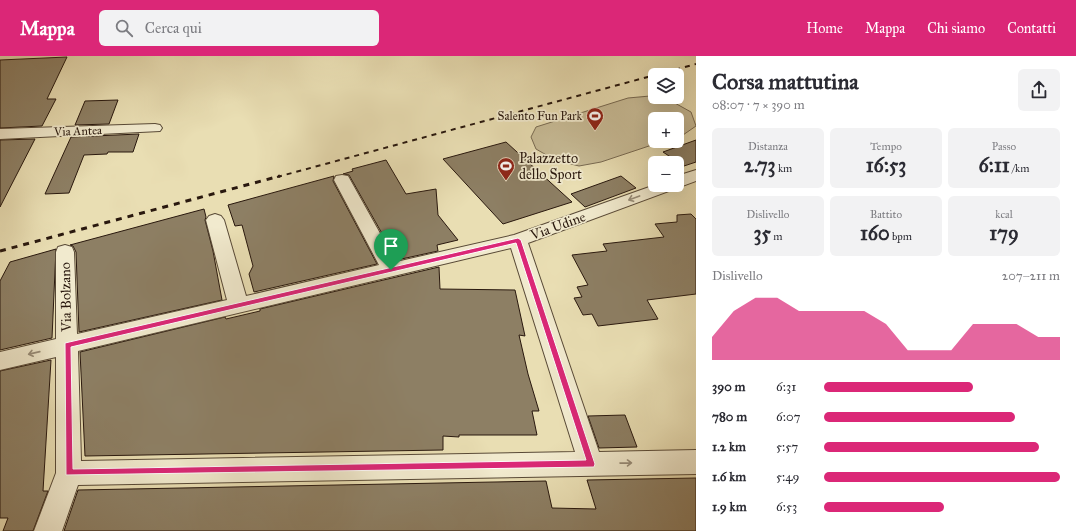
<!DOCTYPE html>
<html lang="it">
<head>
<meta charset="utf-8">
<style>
  body { margin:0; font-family:"IM FELL Great Primer",serif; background:#f2f2f3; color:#2b2b33; height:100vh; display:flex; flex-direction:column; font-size:15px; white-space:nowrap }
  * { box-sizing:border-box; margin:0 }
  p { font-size:13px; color:#7c7c81 }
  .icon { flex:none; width:22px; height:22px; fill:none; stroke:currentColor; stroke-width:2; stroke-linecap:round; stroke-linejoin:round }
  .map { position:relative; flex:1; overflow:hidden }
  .drawer { display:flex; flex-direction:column; background:#fff; width:380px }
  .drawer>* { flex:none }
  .buttons { position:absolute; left:648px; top:12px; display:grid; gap:8px }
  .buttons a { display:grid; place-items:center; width:36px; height:36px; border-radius:6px; background:#fff; box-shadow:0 4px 16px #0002; font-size:20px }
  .pin { position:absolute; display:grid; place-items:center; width:34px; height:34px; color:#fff; margin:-41px -17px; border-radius:50% 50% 50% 0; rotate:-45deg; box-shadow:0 0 4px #0007 }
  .pin .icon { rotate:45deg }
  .round { display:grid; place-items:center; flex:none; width:42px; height:42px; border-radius:6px; background:#f2f2f3 }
  .summary { display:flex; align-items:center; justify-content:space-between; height:68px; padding:0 16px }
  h1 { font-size:22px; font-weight:700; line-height:30px }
  .figures { display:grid; grid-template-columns:repeat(3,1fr); gap:6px; height:68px; padding:4px 16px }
  .figures div { display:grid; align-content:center; border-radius:6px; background:#f2f2f3; text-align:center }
  .figures b { font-size:20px; font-weight:700 }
  .figures small { font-size:11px; font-weight:400 }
  .figures p { font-size:11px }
  .chart { height:112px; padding:8px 16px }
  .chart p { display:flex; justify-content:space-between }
  .chart svg { width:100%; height:72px; margin-top:4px; fill:#db2777; opacity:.7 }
  ul { padding:0 16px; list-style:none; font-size:13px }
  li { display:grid; grid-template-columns:64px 48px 1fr; align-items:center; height:30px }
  li i { height:10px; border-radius:5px; background:#db2777 }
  header { display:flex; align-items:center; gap:24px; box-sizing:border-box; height:56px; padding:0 20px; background:#db2777; color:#fff }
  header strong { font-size:19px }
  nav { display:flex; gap:22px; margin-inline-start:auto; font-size:14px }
  .search { width:280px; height:36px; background:#f2f2f3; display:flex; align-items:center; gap:10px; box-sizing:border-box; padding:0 14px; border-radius:6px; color:#7c7c81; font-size:15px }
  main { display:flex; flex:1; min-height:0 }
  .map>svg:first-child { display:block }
  .green { fill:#c8bc97; stroke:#786a52 }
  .building { fill:#8d7f64; stroke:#29180e }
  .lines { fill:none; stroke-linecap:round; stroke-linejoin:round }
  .minor-casing { stroke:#594a37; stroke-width:2 }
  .minor { fill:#f1eace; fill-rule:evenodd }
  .rail-far1 { stroke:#29180e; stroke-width:2; stroke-dasharray:5 5; stroke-linecap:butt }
  .rail { stroke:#29180e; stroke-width:3; stroke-dasharray:6 6; stroke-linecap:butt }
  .oneway { stroke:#978c78 }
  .route { fill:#db2777; stroke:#fff; fill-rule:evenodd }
  .labels { text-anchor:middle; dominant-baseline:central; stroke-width:3.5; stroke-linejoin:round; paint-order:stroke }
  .far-poi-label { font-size:12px; fill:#29180e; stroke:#f1eace; text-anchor:end }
  .far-street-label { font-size:12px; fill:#29180e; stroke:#f1eace }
  .poi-label { font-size:14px; fill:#29180e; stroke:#f1eace; text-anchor:start }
  .street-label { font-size:14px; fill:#29180e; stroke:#f1eace }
</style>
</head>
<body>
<header>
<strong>Mappa</strong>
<div class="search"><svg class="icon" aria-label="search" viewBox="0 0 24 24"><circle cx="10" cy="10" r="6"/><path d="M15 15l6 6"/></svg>Cerca qui</div>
<nav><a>Home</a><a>Mappa</a><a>Chi siamo</a><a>Contatti</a></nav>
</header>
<main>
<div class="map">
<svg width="696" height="475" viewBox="0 0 696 475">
  <rect width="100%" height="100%" fill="#e9deb3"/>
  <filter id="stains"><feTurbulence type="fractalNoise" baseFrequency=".005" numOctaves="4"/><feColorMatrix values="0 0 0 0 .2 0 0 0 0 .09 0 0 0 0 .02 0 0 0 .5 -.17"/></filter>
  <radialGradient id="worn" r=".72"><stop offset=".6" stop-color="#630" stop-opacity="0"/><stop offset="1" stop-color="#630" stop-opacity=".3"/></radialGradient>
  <path class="green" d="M 650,40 L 673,46 L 691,56 L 696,70 L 683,79 L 677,81 L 677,63 L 655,63 L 655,85 L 664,85 L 601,106 L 579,110 L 555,104 L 536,93 L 531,81 L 536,71 L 628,42 Z"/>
  <path class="building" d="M 67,1 L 47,43 L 56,43 L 42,70 L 0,72 L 0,4 Z
    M 118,44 L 109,68 L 75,69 L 85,45 Z
    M 139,78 L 133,96 L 108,96 L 107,98 L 84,99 L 69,137 L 45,138 L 71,81 Z
    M 35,83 L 0,151 L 0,84 Z
    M 696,84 L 696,106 L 684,110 L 663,96 Z
    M 506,86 L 572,146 L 503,168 L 443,103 Z
    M 386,104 L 406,138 L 436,133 L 438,159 L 458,184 L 437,189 L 438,195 L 397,204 L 349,119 L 343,118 L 353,115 L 352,113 Z
    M 334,120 L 333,125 L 377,208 L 254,236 L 249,218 L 253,210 L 242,169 L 235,170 L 228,149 Z
    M 621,120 L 636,132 L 585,151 L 571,138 Z
    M 204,153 L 206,161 L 205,164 L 213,195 L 222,244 L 79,276 L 76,196 L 73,190 L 70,189 Z
    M 691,158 L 696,163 L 696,238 L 647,244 L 658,263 L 598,270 L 592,258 L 583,259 L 574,242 L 582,241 L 577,231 L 588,229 L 572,199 L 607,195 L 603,188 L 664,181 L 655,168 L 677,166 L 677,159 Z
    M 56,193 L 52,282 L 0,294 L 0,225 L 10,206 Z
    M 439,211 L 440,233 L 515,234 L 525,280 L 519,279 L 528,318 L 539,355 L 532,355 L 537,379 L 459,379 L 459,381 L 443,380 L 443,394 L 85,400 L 80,296 L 225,261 L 226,263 L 260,255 L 260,253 Z
    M 51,304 L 43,435 L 48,435 L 33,475 L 3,475 L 8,462 L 0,462 L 0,315 Z
    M 625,359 L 637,391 L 599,392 L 588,360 Z
    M 696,422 L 696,475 L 64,475 L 78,434 L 546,425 L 552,452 L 596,453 L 587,424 Z"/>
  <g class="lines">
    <g class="minor-casing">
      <path id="minor" d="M 155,68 L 160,69 L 162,72 L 160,75 L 0,83 L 0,73 Z
        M 696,114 L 696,125 L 528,187 L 599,396 L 696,394 L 696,418 L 78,429 L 62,475 L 34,475 L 56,417 L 56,301 L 0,314 L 0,296 L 56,283 L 56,196 L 58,191 L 65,189 L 72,191 L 74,196 L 77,278 L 227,244 L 206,164 L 209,160 L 215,158 L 221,160 L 224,164 L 246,240 L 379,209 L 334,124 L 336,120 L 342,119 L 348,120 L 396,206 L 514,179 L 655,129 L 677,129 L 677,120 ZM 511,192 L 575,396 L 81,405 L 78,295 Z"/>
    </g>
    <use href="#minor" class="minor"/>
    <path class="rail-far1" d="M 656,19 L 696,8
      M 277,121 L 655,19"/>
    <path class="rail" d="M 0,195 L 280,120"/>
  </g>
  <defs><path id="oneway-shaft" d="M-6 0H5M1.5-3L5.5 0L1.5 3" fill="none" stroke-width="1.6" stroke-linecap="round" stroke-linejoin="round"/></defs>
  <g class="oneway">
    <use href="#oneway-shaft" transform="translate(634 142) rotate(160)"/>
    <use href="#oneway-shaft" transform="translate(34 297) rotate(167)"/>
    <use href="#oneway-shaft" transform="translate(626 407) rotate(-1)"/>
  </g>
  <path class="route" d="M 518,182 L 521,184 L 595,408 L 594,411 L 66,419 L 65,287 ZM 516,187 L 586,404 L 73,413 L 71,291 Z"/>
  <defs>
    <g id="stadium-pin" transform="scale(0.9)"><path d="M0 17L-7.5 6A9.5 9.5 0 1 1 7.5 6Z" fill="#8f2418" stroke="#f1eace"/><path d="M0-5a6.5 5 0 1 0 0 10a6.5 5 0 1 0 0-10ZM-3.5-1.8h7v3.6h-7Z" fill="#fff"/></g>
  </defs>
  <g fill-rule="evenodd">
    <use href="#stadium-pin" x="595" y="60"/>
    <use href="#stadium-pin" x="506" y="110"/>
  </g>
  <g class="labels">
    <g class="far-poi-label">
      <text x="582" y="60">Salento Fun Park</text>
    </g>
    <g class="far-street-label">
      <text transform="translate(78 75) rotate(-2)">Via Antea</text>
    </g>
    <g class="poi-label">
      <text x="519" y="102">Palazzetto<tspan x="519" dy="16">dello Sport</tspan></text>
    </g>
    <g class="street-label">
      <text transform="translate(558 170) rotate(-20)">Via Udine</text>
      <text transform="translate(66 241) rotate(-91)">Via Bolzano</text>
    </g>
  </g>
  <rect width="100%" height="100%" filter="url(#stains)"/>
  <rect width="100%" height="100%" fill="url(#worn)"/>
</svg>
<div class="buttons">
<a><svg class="icon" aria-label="layers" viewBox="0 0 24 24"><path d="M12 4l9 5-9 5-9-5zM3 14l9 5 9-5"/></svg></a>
<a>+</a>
<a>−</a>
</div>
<div class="pin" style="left:391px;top:214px;background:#1e9e55"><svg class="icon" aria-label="arrive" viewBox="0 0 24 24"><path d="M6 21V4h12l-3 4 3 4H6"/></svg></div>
</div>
<section class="drawer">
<div class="summary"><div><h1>Corsa mattutina</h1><p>08:07 · 7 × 390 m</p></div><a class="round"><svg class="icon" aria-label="share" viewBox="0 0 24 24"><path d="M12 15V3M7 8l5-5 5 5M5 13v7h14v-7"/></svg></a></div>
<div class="figures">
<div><p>Distanza</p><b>2.73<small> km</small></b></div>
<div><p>Tempo</p><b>16:53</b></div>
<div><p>Passo</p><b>6:11<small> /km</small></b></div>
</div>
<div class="figures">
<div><p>Dislivello</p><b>35<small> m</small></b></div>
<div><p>Battito</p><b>160<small> bpm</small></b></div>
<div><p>kcal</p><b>179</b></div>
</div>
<div class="chart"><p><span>Dislivello</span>207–211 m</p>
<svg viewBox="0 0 160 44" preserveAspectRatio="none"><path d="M0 44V30L10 14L20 6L30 6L40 14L50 14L60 14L70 14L80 22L90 38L100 38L110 38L120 22L130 22L140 22L150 30L160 30V44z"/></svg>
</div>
<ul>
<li><b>390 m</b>6:31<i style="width:63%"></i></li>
<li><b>780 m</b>6:07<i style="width:81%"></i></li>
<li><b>1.2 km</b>5:57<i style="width:91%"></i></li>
<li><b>1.6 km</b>5:49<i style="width:100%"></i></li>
<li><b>1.9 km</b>6:53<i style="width:51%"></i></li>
</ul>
</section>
</main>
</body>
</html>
